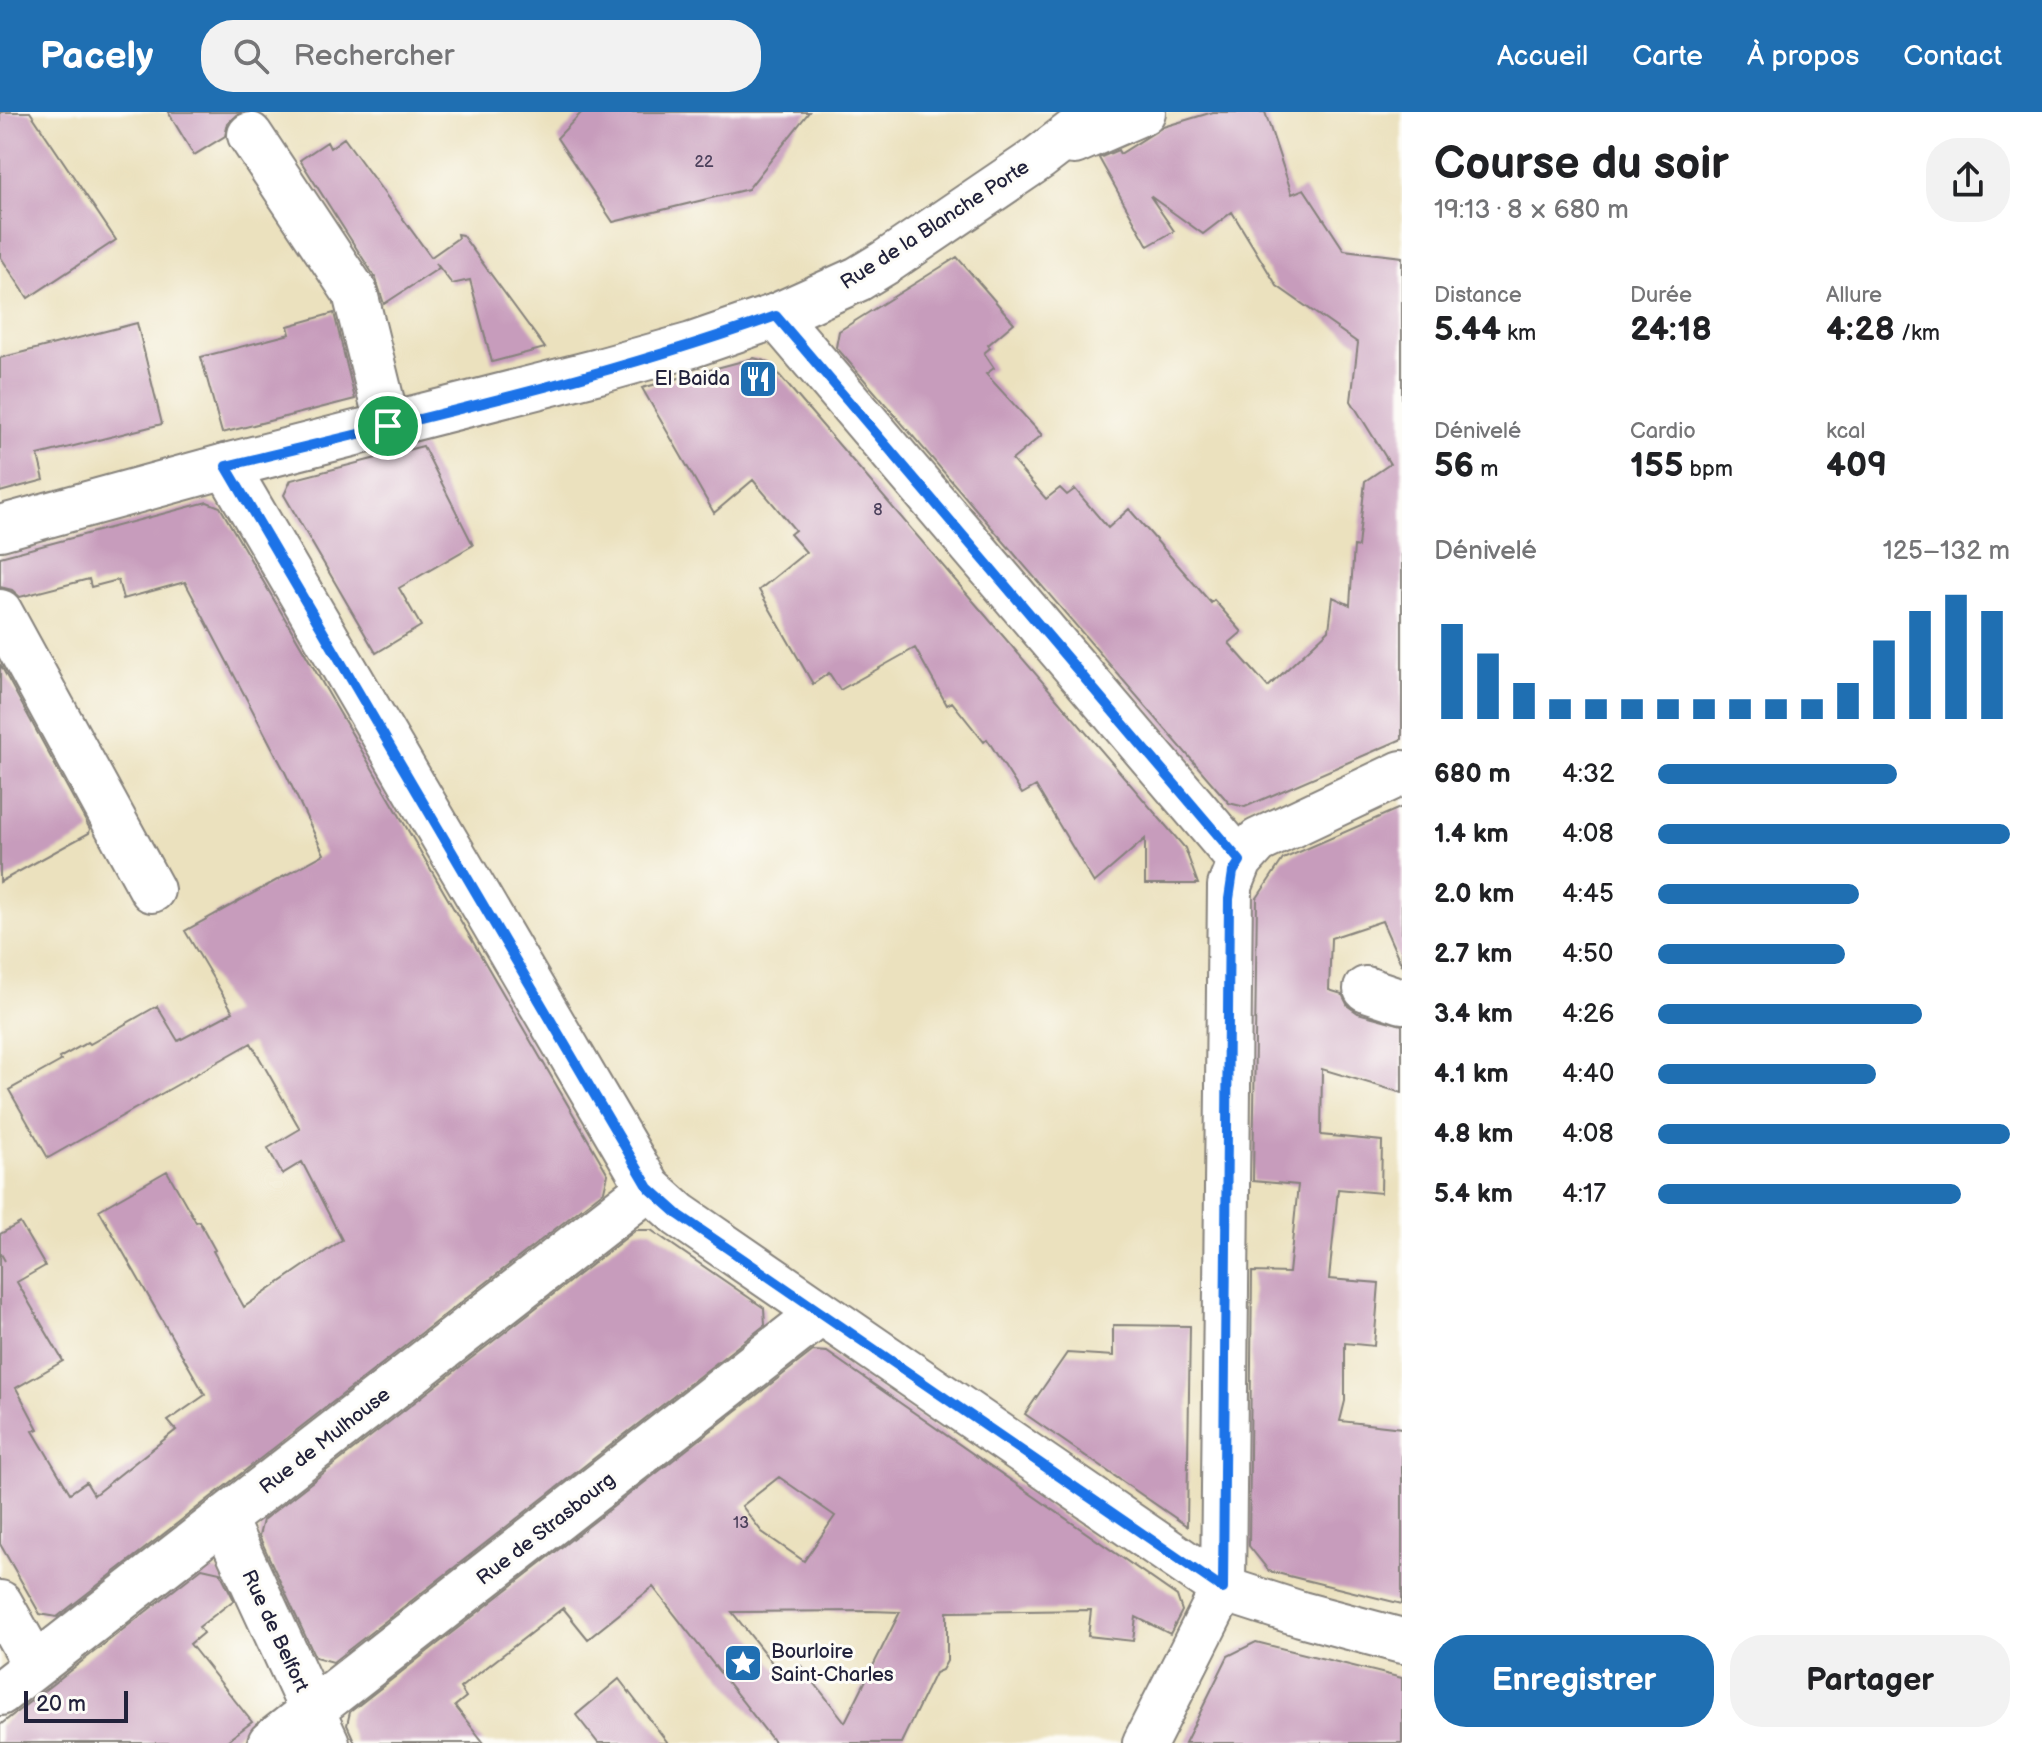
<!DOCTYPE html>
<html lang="fr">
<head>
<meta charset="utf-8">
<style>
  body { margin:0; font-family:"Balsamiq Sans",sans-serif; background:#f2f2f2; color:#202124; height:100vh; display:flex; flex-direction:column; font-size:30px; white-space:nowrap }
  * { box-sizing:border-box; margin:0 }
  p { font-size:26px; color:#757577 }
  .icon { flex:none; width:44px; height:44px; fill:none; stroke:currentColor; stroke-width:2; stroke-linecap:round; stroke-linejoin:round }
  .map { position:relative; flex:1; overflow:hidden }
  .drawer { display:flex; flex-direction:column; background:#fff; width:640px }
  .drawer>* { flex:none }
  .scale { position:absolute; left:24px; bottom:20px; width:104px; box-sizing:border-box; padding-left:8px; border:4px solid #22223b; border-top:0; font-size:22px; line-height:28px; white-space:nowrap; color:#22223b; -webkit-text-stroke:6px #fdfcf7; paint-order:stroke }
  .pin { position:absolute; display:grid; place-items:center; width:68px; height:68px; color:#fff; margin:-34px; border:4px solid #fff; border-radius:50%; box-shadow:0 2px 8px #0007 }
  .round { display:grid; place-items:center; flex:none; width:84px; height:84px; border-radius:32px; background:#f2f2f2 }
  .head { display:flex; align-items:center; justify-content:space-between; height:136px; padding:0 32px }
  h1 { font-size:44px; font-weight:700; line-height:60px }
  .figures { display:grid; grid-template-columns:repeat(3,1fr); gap:12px; height:136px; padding:8px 32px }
  .figures div { display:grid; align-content:center }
  .figures b { font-size:34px; font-weight:700 }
  .figures small { font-size:22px; font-weight:400 }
  .figures p { font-size:22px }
  .chart { height:224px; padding:16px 32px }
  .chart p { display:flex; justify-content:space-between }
  .chart svg { width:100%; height:144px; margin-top:8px; stroke:#1f6fb2; stroke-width:6 }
  .action { display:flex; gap:16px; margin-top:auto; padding:16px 32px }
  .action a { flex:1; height:92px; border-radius:32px; background:#1f6fb2; color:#fff; font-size:32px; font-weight:700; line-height:92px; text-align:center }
  .action a+a { background:#f2f2f2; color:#202124 }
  ul { padding:0 32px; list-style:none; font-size:26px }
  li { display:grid; grid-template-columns:128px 96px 1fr; align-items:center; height:60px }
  li i { height:20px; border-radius:10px; background:#1f6fb2 }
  header { display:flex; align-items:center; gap:48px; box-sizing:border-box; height:112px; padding:0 40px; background:#1f6fb2; color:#fff }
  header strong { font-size:38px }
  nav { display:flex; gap:44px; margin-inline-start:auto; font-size:28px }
  .search { width:560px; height:72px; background:#f2f2f2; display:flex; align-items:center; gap:20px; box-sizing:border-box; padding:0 28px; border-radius:32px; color:#757577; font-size:30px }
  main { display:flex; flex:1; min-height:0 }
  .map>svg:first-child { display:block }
  .building { fill:#c79cbc; fill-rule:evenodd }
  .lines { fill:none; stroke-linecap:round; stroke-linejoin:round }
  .minor-casing { stroke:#86827c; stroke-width:48 }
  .major-casing { stroke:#86827c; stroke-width:48 }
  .minor { stroke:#fff; stroke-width:44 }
  .major { stroke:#fff; stroke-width:44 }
  .route-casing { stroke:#fff; stroke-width:16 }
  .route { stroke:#1a73e8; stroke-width:10 }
  .labels { text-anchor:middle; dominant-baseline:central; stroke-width:6; stroke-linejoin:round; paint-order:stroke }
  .number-label { font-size:16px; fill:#4b405b }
  .street-label { font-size:20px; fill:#22223b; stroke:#fdfcf7 }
  .poi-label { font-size:20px; fill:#22223b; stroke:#fdfcf7; text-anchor:end }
</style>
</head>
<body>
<header>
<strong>Pacely</strong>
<div class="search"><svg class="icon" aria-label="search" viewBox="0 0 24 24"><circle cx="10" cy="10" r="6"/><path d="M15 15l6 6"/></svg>Rechercher</div>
<nav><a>Accueil</a><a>Carte</a><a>À propos</a><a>Contact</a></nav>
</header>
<main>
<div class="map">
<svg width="1402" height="1631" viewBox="0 0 1402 1631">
  <rect width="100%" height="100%" fill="#fdfcf7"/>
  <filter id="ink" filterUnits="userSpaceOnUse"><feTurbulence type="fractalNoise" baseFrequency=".0125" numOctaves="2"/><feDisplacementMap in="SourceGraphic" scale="16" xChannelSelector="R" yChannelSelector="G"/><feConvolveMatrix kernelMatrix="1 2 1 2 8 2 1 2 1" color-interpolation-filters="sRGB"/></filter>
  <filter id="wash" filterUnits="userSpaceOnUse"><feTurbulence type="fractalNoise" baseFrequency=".006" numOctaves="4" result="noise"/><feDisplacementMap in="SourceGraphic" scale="32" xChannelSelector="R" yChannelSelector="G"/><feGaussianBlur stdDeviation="1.8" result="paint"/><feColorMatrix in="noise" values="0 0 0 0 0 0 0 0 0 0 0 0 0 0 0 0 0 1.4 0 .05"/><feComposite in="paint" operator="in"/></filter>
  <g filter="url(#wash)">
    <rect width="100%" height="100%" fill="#ebe1be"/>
    <g id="blocks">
      <path class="building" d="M 0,0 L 30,0 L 116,128 L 28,186 L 0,144 Z
        M 168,0 L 242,0 L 236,3 L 228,11 L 225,24 L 194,43 Z
        M 582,0 L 809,0 L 748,77 L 613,110 L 557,26 Z
        M 1213,0 L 1265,0 L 1292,82 L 1304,77 L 1344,138 L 1402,145 L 1402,627 L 1245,695 L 1229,691 L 836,235 L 839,219 L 957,145 L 1014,211 L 988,233 L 990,236 L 984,241 L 994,256 L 986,262 L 1042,323 L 1012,348 L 1046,387 L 1060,376 L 1067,383 L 1075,377 L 1108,416 L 1129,397 L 1211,491 L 1214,488 L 1242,520 L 1229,531 L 1268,575 L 1329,518 L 1333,485 L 1350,493 L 1354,434 L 1358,435 L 1365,369 L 1390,352 L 1351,289 L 1358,231 L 1277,174 L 1232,100 L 1203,122 L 1150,84 L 1174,119 L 1148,134 L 1099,46 L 1118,38 L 1120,42 L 1163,15 Z
        M 344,26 L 431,145 L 458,126 L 457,122 L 462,123 L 545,236 L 492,250 L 470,168 L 452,172 L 436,151 L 439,156 L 384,192 L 376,167 L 300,48 L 327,30 L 330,36 Z
        M 334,201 L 355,287 L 222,321 L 201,245 L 290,222 L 288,214 Z
        M 137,211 L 162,312 L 38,343 L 44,368 L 0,380 L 0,246 Z
        M 754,246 L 768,250 L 1185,736 L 1198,772 L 1145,772 L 1145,727 L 1094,771 L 1036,674 L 1022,682 L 987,627 L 984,630 L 952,590 L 947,593 L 915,536 L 840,578 L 829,561 L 813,572 L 759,478 L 806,440 L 790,422 L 795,418 L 753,368 L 714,401 L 642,276 Z
        M 423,334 L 473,433 L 399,476 L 421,514 L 376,541 L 284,383 L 291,368 Z
        M 207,390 L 220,395 L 608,1062 L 604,1079 L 57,1505 L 40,1502 L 0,1432 L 0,1140 L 5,1149 L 0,1140 L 0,1122 L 20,1111 L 45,1154 L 17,1170 L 63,1249 L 16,1276 L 38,1317 L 33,1319 L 70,1381 L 86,1370 L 94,1383 L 176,1318 L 168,1309 L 205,1283 L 99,1098 L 167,1059 L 196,1110 L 199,1109 L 215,1138 L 213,1139 L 244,1195 L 342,1128 L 302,1050 L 282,1062 L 268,1036 L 300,1017 L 251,931 L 48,1046 L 9,978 L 61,949 L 59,946 L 88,930 L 90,932 L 157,894 L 178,929 L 233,900 L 185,819 L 324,742 L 284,658 L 185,470 L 123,487 L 118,468 L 91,475 L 89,467 L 20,485 L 12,478 L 0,475 L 0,445 Z
        M 0,552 L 90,717 L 89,721 L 0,770 Z
        M 1402,695 L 1402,854 L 1382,809 L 1331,826 L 1329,878 L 1342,882 L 1348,894 L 1358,901 L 1402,913 L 1402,981 L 1322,957 L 1321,1023 L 1382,1029 L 1381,1081 L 1338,1077 L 1329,1167 L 1379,1171 L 1374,1234 L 1345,1231 L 1345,1289 L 1340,1309 L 1402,1316 L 1402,1492 L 1269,1459 L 1249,1434 L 1252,1160 L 1289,1161 L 1298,1073 L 1253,1069 L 1257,786 L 1283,747 Z
        M 636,1118 L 651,1118 L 764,1196 L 765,1213 L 333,1550 L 315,1545 L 259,1424 L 263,1408 Z
        M 1113,1213 L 1190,1214 L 1187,1414 L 1025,1302 L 1067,1241 L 1113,1244 Z
        M 813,1239 L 827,1240 L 1177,1484 L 1182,1499 L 1170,1522 L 1136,1505 L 1133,1529 L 1088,1524 L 1091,1498 L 947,1500 L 947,1549 L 942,1558 L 935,1561 L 901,1631 L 775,1631 L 653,1475 L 588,1527 L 563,1496 L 460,1576 L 466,1585 L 455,1594 L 484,1631 L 355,1631 L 347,1613 L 350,1600 ZM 779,1365 L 835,1404 L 804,1449 L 762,1420 L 742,1394 ZM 732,1500 L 871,1499 L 900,1500 L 845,1610 L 801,1554 L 785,1567 Z
        M 202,1456 L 220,1460 L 234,1488 L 199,1515 L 203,1521 L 190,1532 L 252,1610 L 224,1631 L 0,1631 L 0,1613 Z
        M 1256,1530 L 1402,1566 L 1402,1631 L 1185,1631 L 1228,1544 Z
        M 619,1567 L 668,1631 L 598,1631 L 576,1603 Z"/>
    </g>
  </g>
  <g filter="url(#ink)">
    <use href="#blocks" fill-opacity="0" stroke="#86827c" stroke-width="2"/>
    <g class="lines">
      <g class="minor-casing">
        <path id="minor" d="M 250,23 L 355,181 L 388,314
          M 776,204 L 1240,749
          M 226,354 L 649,1076 L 679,1103 L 1223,1477 L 1301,1502 L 1402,1529
          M 0,500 L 152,778
          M 1366,877 L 1402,889
          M 224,1408 L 327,1631
          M 0,1491 L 35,1553
          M 0,1581 L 649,1076
          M 270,1631 L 821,1201
          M 1145,1631 L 1223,1477 L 1230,774 L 1240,749 L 1258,729 L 1402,661"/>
      </g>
      <g class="major-casing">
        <path id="major" d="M 1074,30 L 1143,0
          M 0,416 L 226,354 L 599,259 L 692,233 L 776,204 L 858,167 L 886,150 L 1039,46 L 1099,0"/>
      </g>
      <use href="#minor" class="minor"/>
      <use href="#major" class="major"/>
    </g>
  </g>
  <g class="lines" filter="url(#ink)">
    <g class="route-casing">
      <path id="route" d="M 776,204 L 1240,749 L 1233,760 L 1229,787 L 1223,1477 L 679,1103 L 649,1076 L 226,354 C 410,309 597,268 776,204 Z"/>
    </g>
    <use href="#route" class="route"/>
  </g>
  <defs>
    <g id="restaurant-square" transform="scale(2)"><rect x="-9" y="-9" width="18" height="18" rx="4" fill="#1f6fb2" stroke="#fdfcf7"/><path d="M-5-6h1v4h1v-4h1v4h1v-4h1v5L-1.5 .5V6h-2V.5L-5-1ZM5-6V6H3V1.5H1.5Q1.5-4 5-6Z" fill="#fff"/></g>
    <g id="sight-square" transform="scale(2)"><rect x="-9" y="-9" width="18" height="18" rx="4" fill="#1f6fb2" stroke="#fdfcf7"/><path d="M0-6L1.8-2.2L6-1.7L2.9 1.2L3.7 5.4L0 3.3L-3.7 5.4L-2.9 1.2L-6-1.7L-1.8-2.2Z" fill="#fff"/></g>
  </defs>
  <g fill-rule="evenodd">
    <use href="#restaurant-square" x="758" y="267"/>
    <use href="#sight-square" x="743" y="1551"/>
  </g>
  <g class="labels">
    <g class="number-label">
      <text x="704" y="50">22</text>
      <text x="878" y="398">8</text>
      <text x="741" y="1411">13</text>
    </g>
    <g class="street-label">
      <text transform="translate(935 113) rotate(-33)">Rue de la Blanche Porte</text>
      <text transform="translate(325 1329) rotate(-38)">Rue de Mulhouse</text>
      <text transform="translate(546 1417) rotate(-38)">Rue de Strasbourg</text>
      <text transform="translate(275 1519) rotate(65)">Rue de Belfort</text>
    </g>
    <g class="poi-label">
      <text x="730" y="267">El Baida</text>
      <text x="771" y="1540" text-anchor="start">Bourloire<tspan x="771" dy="23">Saint-Charles</tspan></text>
    </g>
  </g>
</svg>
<div class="scale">20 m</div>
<div class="pin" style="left:388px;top:314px;background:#1e9e55"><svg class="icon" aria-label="arrive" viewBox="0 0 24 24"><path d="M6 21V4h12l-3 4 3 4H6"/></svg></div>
</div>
<section class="drawer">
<div class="head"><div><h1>Course du soir</h1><p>19:13 · 8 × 680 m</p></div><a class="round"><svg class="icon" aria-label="share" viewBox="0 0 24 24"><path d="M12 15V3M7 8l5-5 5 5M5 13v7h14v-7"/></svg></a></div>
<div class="figures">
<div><p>Distance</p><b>5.44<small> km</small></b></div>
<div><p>Durée</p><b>24:18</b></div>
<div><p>Allure</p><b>4:28<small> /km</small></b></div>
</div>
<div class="figures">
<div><p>Dénivelé</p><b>56<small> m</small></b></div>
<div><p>Cardio</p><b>155<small> bpm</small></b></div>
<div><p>kcal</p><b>409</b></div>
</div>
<div class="chart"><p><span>Dénivelé</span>125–132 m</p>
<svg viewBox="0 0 160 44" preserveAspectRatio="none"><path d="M5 44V15M15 44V24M25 44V33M35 44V38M45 44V38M55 44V38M65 44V38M75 44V38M85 44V38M95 44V38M105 44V38M115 44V33M125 44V20M135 44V11M145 44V6M155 44V11"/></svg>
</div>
<ul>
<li><b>680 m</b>4:32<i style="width:68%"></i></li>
<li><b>1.4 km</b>4:08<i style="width:100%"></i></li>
<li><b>2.0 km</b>4:45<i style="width:57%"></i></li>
<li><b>2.7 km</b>4:50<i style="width:53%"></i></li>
<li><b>3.4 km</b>4:26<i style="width:75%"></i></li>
<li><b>4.1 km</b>4:40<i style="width:62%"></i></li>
<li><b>4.8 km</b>4:08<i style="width:100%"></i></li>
<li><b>5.4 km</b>4:17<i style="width:86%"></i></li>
</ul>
<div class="action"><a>Enregistrer</a><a>Partager</a></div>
</section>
</main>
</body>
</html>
